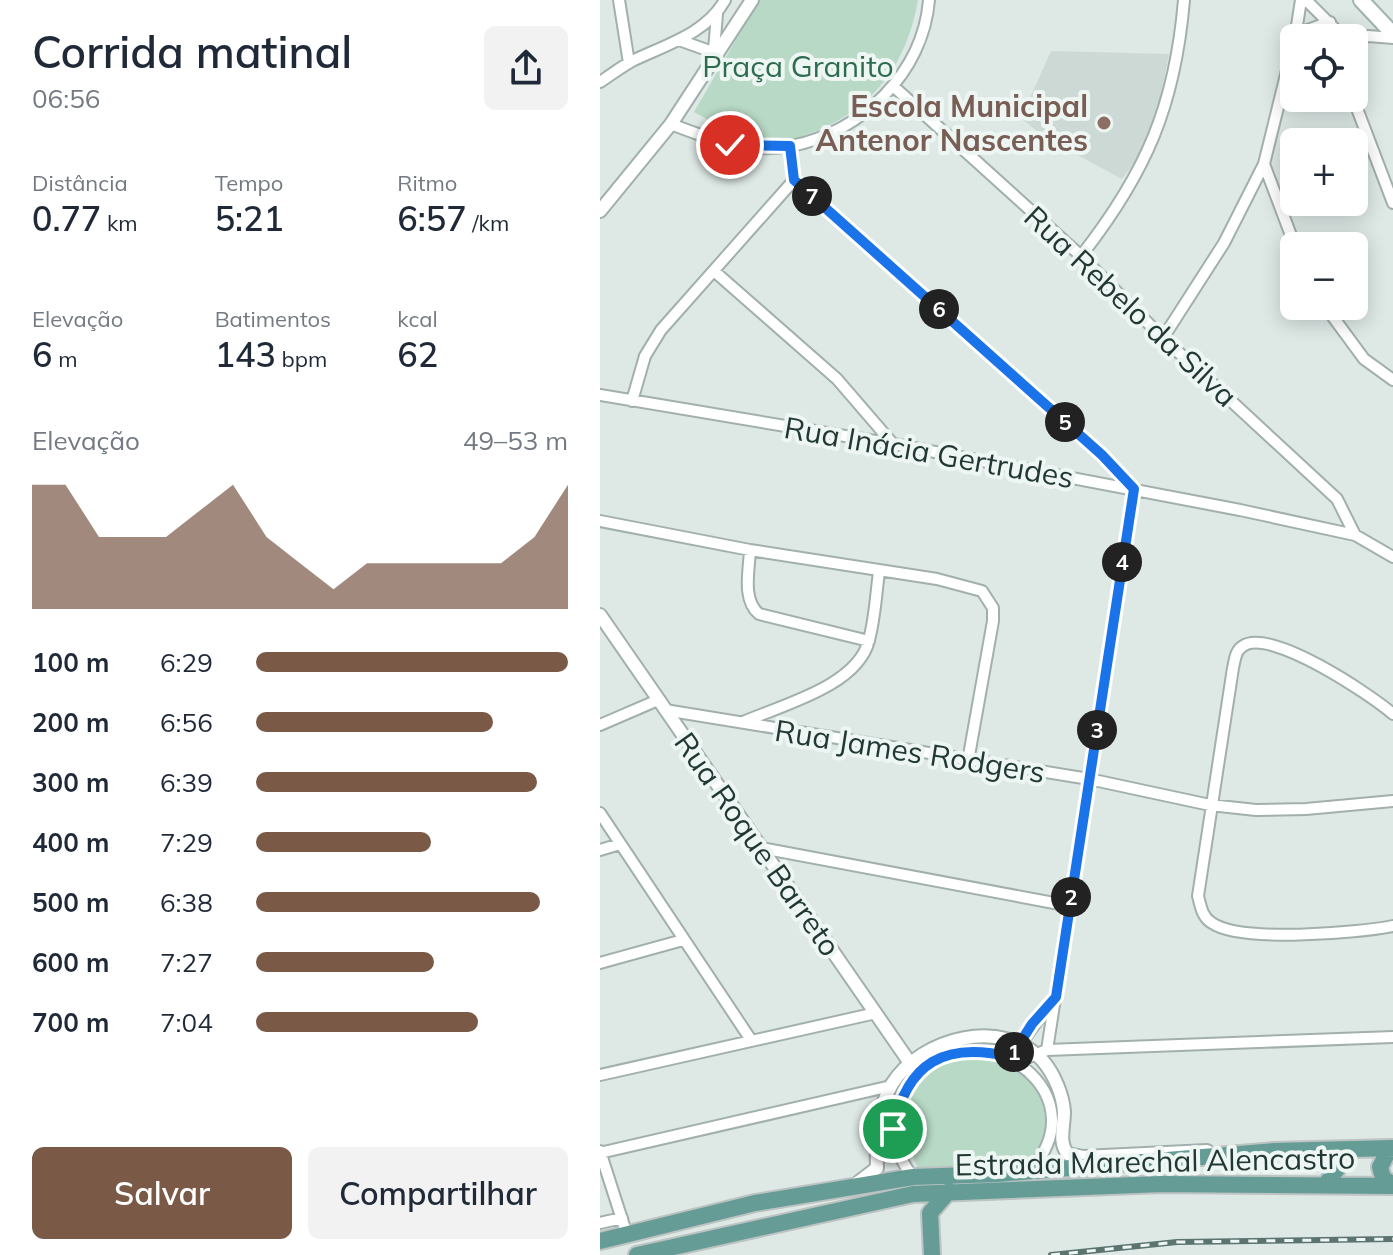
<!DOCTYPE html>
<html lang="pt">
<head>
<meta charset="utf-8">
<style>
  body { margin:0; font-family:Mulish,sans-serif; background:#f2f2f3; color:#1f2937; height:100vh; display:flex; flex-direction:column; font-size:30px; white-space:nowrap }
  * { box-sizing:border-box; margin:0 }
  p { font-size:26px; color:#747a83 }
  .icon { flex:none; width:44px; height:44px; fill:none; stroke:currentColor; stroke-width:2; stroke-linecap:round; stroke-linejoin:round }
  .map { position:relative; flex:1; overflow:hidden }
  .panel { display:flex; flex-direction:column; background:#fff; width:600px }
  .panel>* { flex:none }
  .fabs { position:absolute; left:680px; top:24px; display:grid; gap:16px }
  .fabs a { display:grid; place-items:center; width:88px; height:88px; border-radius:12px; background:#fff; box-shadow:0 4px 20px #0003; font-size:40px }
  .pin { position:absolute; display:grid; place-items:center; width:68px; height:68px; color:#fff; margin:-34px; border:4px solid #fff; border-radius:50%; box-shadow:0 2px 8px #0007 }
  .km { position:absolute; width:40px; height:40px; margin:-20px; border-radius:50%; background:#222; color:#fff; font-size:22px; line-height:40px; text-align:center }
  .round { display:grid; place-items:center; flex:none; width:84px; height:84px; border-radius:12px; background:#f2f2f3 }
  .overview { display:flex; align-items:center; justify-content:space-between; height:136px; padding:0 32px }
  h1 { font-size:44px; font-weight:600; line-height:60px }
  .metrics { display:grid; grid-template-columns:repeat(3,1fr); gap:12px; height:136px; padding:8px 32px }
  .metrics div { display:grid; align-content:center }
  .metrics b { font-size:34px; font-weight:600 }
  .metrics small { font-size:22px; font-weight:400 }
  .metrics p { font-size:22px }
  .chart { height:224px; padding:16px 32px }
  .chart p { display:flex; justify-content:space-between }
  .chart svg { width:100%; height:144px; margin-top:8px; fill:#7a5947; opacity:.7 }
  .primary-button { display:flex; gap:16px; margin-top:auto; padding:16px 32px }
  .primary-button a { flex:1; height:92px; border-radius:12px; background:#7a5947; color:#fff; font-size:32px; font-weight:600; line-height:92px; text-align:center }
  .primary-button a+a { background:#f2f2f3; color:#1f2937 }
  ul { padding:0 32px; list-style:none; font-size:26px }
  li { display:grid; grid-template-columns:128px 96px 1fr; align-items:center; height:60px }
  li i { height:20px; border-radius:10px; background:#7a5947 }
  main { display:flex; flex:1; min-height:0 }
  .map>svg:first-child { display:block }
  .built { fill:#cdd9d5 }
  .green { fill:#b8d9c6 }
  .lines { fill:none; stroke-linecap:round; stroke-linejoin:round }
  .minor-casing { stroke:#a2b0ad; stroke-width:14 }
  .tertiary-casing { stroke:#a2b0ad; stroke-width:16 }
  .secondary-casing { stroke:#9eb4af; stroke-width:18 }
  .primary-casing { stroke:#bcc3c2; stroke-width:20 }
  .minor { stroke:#fff; stroke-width:10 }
  .tertiary { stroke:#fff; stroke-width:12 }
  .secondary { stroke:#fff; stroke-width:14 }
  .primary { stroke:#659c96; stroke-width:16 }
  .rail-casing { stroke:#5b7470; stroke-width:6 }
  .rail { stroke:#eef6f3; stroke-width:3; stroke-dasharray:9; stroke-linecap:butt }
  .route-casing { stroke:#fff; stroke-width:16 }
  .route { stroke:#1a73e8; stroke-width:10 }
  .education-dot { fill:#8d6e63; stroke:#eef6f3; stroke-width:3 }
  .labels { text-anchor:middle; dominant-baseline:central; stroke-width:8; stroke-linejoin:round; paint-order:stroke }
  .park-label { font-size:30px; fill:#2d6c4e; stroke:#eef6f3 }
  .education-label { font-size:30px; font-weight:bold; fill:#785e54; stroke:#eef6f3; text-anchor:end }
  .street-label { font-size:30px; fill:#213835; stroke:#eef6f3 }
</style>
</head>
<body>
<main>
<section class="panel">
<div class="overview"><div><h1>Corrida matinal</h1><p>06:56</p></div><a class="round"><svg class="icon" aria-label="share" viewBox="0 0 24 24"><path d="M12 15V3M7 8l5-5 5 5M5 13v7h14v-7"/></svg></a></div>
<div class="metrics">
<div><p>Distância</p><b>0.77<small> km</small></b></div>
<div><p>Tempo</p><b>5:21</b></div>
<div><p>Ritmo</p><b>6:57<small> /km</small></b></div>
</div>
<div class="metrics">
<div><p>Elevação</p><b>6<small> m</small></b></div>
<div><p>Batimentos</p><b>143<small> bpm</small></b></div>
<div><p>kcal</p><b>62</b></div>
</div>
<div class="chart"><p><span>Elevação</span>49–53 m</p>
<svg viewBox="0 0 160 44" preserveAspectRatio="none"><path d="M0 44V6L10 6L20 22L30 22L40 22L50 14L60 6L70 22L80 30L90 38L100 30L110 30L120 30L130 30L140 30L150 22L160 6V44z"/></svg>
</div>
<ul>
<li><b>100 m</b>6:29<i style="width:100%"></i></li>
<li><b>200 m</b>6:56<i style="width:76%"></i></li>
<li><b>300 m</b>6:39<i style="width:90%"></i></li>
<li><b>400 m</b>7:29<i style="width:56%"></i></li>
<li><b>500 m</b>6:38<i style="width:91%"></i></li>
<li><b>600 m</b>7:27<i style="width:57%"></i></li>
<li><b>700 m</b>7:04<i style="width:71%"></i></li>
</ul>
<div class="primary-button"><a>Salvar</a><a>Compartilhar</a></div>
</section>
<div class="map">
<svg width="793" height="1255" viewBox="0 0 793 1255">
  <rect width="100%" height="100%" fill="#dee9e6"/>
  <path class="built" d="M 451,51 L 569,54 L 558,109 L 538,158 L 522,179 L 444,137 L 421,118 Z"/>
  <path class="green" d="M 159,0 L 318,0 C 307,64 273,110 211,133 C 204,135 196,140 188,141 C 159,145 118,126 94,112 Z
    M 363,1057 C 379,1056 397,1057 412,1065 C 447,1084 457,1134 429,1162 L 318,1168 C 290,1109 301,1079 363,1057 Z"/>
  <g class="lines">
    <g class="minor-casing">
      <path id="minor" d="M 19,0 L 29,63
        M 706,0 L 744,38
        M 696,34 L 730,22
        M 695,38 L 701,0
        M 79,40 L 118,54
        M 754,42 L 768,36 L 793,38
        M 114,50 L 117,14
        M 0,82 C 11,75 21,67 32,61 C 65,45 106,34 125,0
        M 293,86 L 481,256 L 563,338 L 737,499 L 755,535
        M 753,98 L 793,203
        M 71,124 C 109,139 150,154 191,146 C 262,132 323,73 329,0
        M 190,146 L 194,180
        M 664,164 L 695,246
        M 194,180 L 502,455 L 534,489 L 447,1050
        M 481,256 C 546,173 575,106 584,0
        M 114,271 L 237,379 L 293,444
        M 725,306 L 764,359 L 793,380
        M 563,338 L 624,243 L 664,164 L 694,42
        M 0,395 L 293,444 L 640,510 L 755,535 L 793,557
        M 32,401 L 45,356 L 61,330 L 194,180
        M 0,521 L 150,550 L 337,579 L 382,591 L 393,608 L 393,621 L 368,761
        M 150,550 C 149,571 142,600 159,614 L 269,641
        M 65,710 L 489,779 L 610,805 L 656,810 L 706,809 L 793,801
        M 793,714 C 771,695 670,627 643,646 C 635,651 635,660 633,668 L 598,896 C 601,907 602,917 612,923 C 641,943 757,933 793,926
        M 143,722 C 182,705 258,686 269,640 C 275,618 276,594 279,572
        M 0,725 L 58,700
        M 0,813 L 151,1040
        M 161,848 L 470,906
        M 0,850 L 20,844
        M 0,963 L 83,940
        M 411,1057 L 454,998
        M 419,1061 L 447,1050 L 793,1037
        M 0,1075 L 276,1013
        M 0,1151 L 27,1235
        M 0,1153 L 291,1086
        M 313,1177 C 294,1152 288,1133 300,1103 C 343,991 510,1078 431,1170
        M 0,1223 L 22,1218"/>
    </g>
    <g class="tertiary-casing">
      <path id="tertiary" d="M 0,211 L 71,124 L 152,0
        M 0,615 L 310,1063
        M 256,1184 L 277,1168 C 276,1139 277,1110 292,1084 C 321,1038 403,1016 443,1061 C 454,1074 463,1095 464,1112 C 464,1126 458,1143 468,1154 L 483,1157 L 607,1151"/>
    </g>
    <g class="secondary-casing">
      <path id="secondary" d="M 761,0 L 793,34"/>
    </g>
    <g class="primary-casing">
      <path id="primary" d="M 790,1148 L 780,1167 L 783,1178 L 793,1185
        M 723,1151 L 738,1168 L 725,1185
        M 0,1241 L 155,1203 L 313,1177 L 397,1174 L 674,1151 L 793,1148
        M 37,1255 L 313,1194 L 562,1184 L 793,1186
        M 332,1255 L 330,1213 L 349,1191"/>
    </g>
    <use href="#minor" class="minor"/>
    <use href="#tertiary" class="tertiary"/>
    <use href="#secondary" class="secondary"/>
    <use href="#primary" class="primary"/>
    <g class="rail-casing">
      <path id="rail" d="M 451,1255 L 577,1242 L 793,1239"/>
    </g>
    <use href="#rail" class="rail"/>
  </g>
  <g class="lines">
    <g class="route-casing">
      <path id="route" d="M 130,145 L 190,146 L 194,180 L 502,455 L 534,489 L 456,997 L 432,1024 L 411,1057 C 345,1041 307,1062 293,1129"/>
    </g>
    <use href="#route" class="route"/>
  </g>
  <circle class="education-dot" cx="504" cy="123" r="8"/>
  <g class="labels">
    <g class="park-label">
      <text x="198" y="66">Praça Granito</text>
    </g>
    <g class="education-label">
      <text x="488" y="106">Escola Municipal<tspan x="488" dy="34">Antenor Nascentes</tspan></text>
    </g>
    <g class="street-label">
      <text transform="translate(531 306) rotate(43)">Rua Rebelo da Silva</text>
      <text transform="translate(329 452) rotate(10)">Rua Inácia Gertrudes</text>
      <text transform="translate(310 751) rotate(9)">Rua James Rodgers</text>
      <text transform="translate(158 844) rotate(55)">Rua Roque Barreto</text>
      <text transform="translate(555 1161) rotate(-1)">Estrada Marechal Alencastro</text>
    </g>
  </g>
</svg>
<div class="fabs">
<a><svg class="icon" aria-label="locate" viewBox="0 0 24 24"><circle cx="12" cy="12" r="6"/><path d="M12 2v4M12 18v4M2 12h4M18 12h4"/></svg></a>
<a>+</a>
<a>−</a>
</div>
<div class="pin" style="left:293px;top:1129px;background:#1e9e55"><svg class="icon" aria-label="arrive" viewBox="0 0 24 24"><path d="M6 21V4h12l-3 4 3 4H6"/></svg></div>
<div class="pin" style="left:130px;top:145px;background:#d93025"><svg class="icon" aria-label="check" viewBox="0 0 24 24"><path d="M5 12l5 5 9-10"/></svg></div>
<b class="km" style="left:414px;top:1052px">1</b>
<b class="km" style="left:471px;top:897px">2</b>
<b class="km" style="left:497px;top:730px">3</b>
<b class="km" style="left:522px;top:562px">4</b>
<b class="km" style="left:465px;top:422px">5</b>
<b class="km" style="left:339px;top:309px">6</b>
<b class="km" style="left:212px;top:196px">7</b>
</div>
</main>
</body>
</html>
